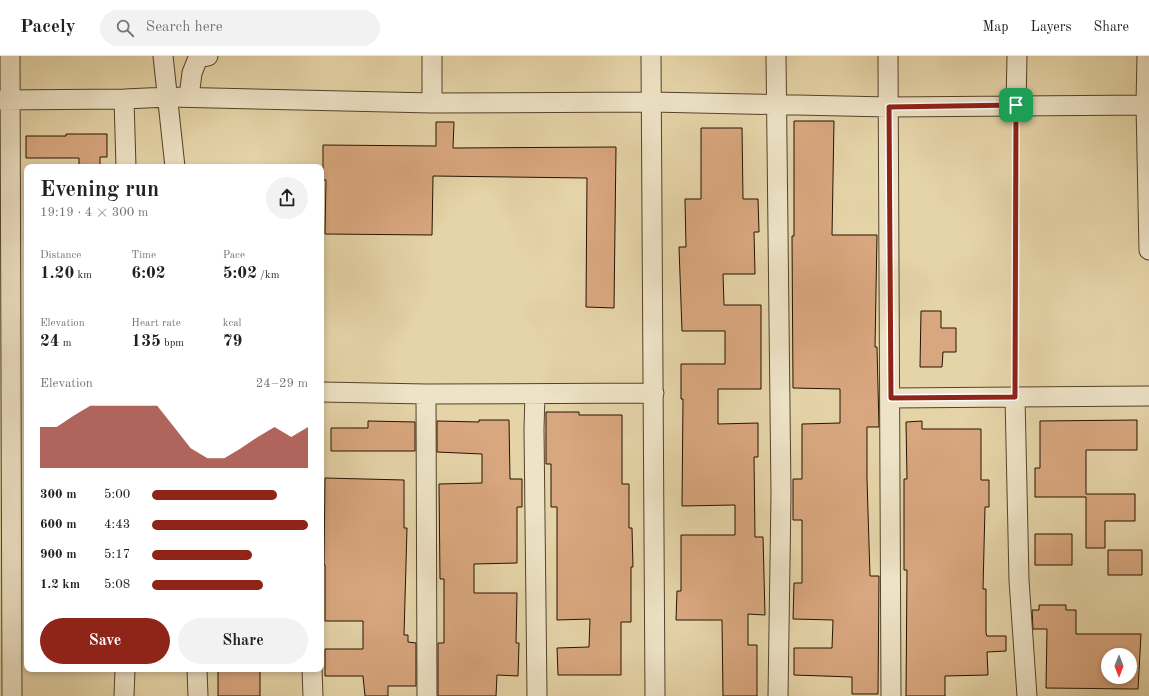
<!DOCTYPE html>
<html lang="en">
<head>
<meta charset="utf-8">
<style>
  body { margin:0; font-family:"Old Standard TT",serif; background:#f2f2f2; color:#202124; height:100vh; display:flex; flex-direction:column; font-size:15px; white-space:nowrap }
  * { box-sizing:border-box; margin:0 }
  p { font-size:13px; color:#757577 }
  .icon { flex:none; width:22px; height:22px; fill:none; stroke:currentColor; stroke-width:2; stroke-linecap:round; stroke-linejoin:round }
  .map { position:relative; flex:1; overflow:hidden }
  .sheet { position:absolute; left:24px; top:108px; width:300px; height:508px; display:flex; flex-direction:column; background:#fff; border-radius:8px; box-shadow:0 2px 6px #0003 }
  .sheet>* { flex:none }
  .needle { width:26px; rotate:180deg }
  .tools { position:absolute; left:1101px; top:592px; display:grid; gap:8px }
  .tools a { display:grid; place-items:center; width:36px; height:36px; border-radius:50%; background:#fff; box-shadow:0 2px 6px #0003; font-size:20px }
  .pin { position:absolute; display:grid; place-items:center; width:34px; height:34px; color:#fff; margin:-17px; border-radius:8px; box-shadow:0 2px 6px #0006 }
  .round { display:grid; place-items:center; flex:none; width:42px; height:42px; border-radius:21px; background:#f2f2f2 }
  .head { display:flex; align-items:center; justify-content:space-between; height:68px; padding:0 16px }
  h1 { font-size:22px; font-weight:800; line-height:30px }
  .metrics { display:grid; grid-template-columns:repeat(3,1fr); gap:6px; height:68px; padding:4px 16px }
  .metrics div { display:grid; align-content:center }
  .metrics b { font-size:17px; font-weight:800 }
  .metrics small { font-size:11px; font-weight:400 }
  .metrics p { font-size:11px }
  .chart { height:112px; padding:8px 16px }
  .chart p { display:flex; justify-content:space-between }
  .chart svg { width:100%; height:72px; margin-top:4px; fill:#8f2418; opacity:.7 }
  .primary-button { display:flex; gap:8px; margin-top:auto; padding:8px 16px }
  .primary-button a { flex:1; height:46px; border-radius:24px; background:#8f2418; color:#fff; font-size:16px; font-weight:800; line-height:46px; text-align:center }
  .primary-button a+a { background:#f2f2f2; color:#202124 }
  ul { padding:0 16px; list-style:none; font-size:13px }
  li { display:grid; grid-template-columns:64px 48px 1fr; align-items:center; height:30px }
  li i { height:10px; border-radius:5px; background:#8f2418 }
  header { display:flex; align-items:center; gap:24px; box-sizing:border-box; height:56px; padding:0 20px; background:#fff; border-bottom:1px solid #e0e0e0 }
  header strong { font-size:19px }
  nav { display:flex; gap:22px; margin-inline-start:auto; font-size:14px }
  .search { width:280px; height:36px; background:#f2f2f2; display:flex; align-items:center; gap:10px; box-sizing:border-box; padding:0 14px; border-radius:22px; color:#757577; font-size:15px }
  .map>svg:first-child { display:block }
  .building { fill:#d9a77f; stroke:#241300; fill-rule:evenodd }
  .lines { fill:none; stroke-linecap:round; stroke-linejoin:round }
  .minor-casing { stroke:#54432a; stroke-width:21 }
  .path { stroke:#241300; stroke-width:2.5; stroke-dasharray:3 2; stroke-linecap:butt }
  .minor { stroke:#eee3c6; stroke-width:19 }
  .route-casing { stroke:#fff; stroke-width:8 }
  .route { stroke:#8f2418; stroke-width:5 }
</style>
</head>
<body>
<header>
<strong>Pacely</strong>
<div class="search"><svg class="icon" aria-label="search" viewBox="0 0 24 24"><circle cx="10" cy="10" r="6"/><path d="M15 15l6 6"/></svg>Search here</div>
<nav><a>Map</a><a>Layers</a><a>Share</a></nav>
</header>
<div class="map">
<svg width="1149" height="640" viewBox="0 0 1149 640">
  <rect width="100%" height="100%" fill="#e5d4a8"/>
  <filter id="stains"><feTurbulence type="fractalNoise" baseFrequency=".005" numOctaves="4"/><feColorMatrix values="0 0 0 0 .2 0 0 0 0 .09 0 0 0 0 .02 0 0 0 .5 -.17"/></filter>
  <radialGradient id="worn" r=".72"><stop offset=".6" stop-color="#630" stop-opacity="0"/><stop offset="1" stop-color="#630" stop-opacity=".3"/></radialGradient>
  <path class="building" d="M 794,65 L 834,65 L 832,179 L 877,179 L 875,291 L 877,291 L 879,371 L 867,371 L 867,423 L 870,520 L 879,520 L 878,638 L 852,638 L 852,621 L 794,619 L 794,592 L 832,592 L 833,564 L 793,563 L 794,527 L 802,527 L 802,464 L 793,464 L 793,423 L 802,423 L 802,368 L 840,367 L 840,333 L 793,332 L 792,180 L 794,180 Z
    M 436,66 L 454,66 L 453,92 L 616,91 L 614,252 L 586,251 L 587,122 L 433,120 L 432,179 L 325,178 L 326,124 L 323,124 L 323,89 L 436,90 Z
    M 701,72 L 742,72 L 743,143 L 758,143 L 759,176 L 754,176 L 755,218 L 723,218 L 724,249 L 761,249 L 761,333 L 718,333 L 718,368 L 758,367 L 758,401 L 754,401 L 755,481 L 763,481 L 765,559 L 748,558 L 748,589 L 757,589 L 757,640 L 723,640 L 722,564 L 676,564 L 677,535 L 681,535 L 681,479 L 735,479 L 735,449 L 682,450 L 683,343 L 681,343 L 681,308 L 725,308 L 725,275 L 682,275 L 679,191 L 686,191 L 685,143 L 701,143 Z
    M 66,78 L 107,78 L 107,101 L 100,101 L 100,111 L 79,111 L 79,102 L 26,102 L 26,80 L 66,80 Z
    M 921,255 L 941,255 L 941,272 L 956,272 L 956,296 L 943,296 L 942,311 L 920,311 Z
    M 546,356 L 579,356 L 579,359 L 622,359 L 622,428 L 629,428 L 629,472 L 632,472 L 633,511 L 631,511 L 631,566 L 621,566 L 621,619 L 558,619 L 557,592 L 589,591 L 590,563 L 557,564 L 557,451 L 551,451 L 551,408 L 546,408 Z
    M 479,364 L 509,364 L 510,423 L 522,423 L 522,451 L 517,451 L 517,507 L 474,508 L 474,537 L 517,537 L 516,587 L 519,587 L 518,620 L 497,619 L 496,640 L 438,640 L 438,587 L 444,587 L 444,523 L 440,523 L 439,428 L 482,427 L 482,398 L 437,396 L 437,365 L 479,366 Z
    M 1137,364 L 1137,394 L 1086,394 L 1086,438 L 1135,438 L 1135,465 L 1105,465 L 1105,492 L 1086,492 L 1086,441 L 1035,441 L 1035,412 L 1040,412 L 1040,365 Z
    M 368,365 L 415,366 L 415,395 L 331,395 L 331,372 L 368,372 Z
    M 922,365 L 922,373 L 981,373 L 981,424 L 989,424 L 989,451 L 985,451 L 983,533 L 986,533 L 986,577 L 987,580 L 1006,580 L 1006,595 L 987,596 L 988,619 L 945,620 L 945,640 L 906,640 L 907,514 L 904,514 L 904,423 L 907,423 L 906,366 Z
    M 325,422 L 404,424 L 404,472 L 407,472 L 404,579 L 408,579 L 408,586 L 416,587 L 416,630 L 388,630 L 388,640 L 365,640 L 363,620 L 325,620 L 325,593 L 363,593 L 363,565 L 325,565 L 325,509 L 324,509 Z
    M 1035,478 L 1072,478 L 1072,509 L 1035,509 Z
    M 1108,494 L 1142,494 L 1142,519 L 1108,519 Z
    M 1039,549 L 1066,549 L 1066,554 L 1076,554 L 1076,578 L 1141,578 L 1138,633 L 1046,632 L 1047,573 L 1033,573 L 1032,554 L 1039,554 ZM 1108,599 L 1130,599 L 1130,621 L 1108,621 Z
    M 218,613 L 260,613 L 260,640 L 218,640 Z"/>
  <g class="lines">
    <g class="minor-casing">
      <path id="minor" d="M 10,0 L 12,640
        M 163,0 L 175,111
        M 651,0 L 655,640
        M 776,0 L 781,438 L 778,640
        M 888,0 L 891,640
        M 1147,0 L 1146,49 L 1149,194
        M 189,41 L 192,17 L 198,2 L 208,0
        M 124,43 L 126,111
        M 0,44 L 124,43 L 169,41 L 432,47 L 651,46 L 889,51 L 1149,49
        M 432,47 L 432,0
        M 1016,49 L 1017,0
        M 321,336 L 426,338 L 654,337
        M 426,338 L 427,640
        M 535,338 L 534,373 L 537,640
        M 1015,341 L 1019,524 L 1027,640
        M 891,342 L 1149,340
        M 197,613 L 198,640
        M 312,613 L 313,640
        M 124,640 L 125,613"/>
    </g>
    <path class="path" d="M 1015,322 L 1016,69"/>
    <use href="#minor" class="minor"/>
  </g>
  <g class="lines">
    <g class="route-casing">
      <path id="route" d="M 1016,49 L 1015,341 L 891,342 L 889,51 Z"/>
    </g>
    <use href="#route" class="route"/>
  </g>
  <rect width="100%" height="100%" filter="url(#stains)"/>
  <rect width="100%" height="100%" fill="url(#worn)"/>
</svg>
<div class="tools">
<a><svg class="needle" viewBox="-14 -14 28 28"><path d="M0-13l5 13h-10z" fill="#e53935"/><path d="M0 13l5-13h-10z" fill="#757577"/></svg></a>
</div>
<div class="pin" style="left:1016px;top:49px;background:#1e9e55"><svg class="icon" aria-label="arrive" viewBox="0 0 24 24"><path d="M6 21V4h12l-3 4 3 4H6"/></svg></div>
<section class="sheet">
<div class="head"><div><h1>Evening run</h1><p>19:19 · 4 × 300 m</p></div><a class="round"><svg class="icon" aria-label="share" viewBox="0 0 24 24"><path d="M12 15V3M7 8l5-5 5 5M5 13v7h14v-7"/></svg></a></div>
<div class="metrics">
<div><p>Distance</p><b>1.20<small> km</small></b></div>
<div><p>Time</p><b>6:02</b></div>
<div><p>Pace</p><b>5:02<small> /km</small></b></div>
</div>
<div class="metrics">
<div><p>Elevation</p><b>24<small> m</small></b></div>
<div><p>Heart rate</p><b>135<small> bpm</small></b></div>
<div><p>kcal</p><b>79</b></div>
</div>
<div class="chart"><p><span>Elevation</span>24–29 m</p>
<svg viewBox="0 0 160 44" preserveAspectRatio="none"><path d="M0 44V19L10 19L20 12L30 6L40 6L50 6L60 6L70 6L80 19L90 32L100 38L110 38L120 32L130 25L140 19L150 25L160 19V44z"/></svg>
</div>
<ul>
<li><b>300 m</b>5:00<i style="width:80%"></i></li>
<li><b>600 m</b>4:43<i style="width:100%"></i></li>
<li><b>900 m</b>5:17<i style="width:64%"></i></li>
<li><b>1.2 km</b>5:08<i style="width:71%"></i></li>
</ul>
<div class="primary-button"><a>Save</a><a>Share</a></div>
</section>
</div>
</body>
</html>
